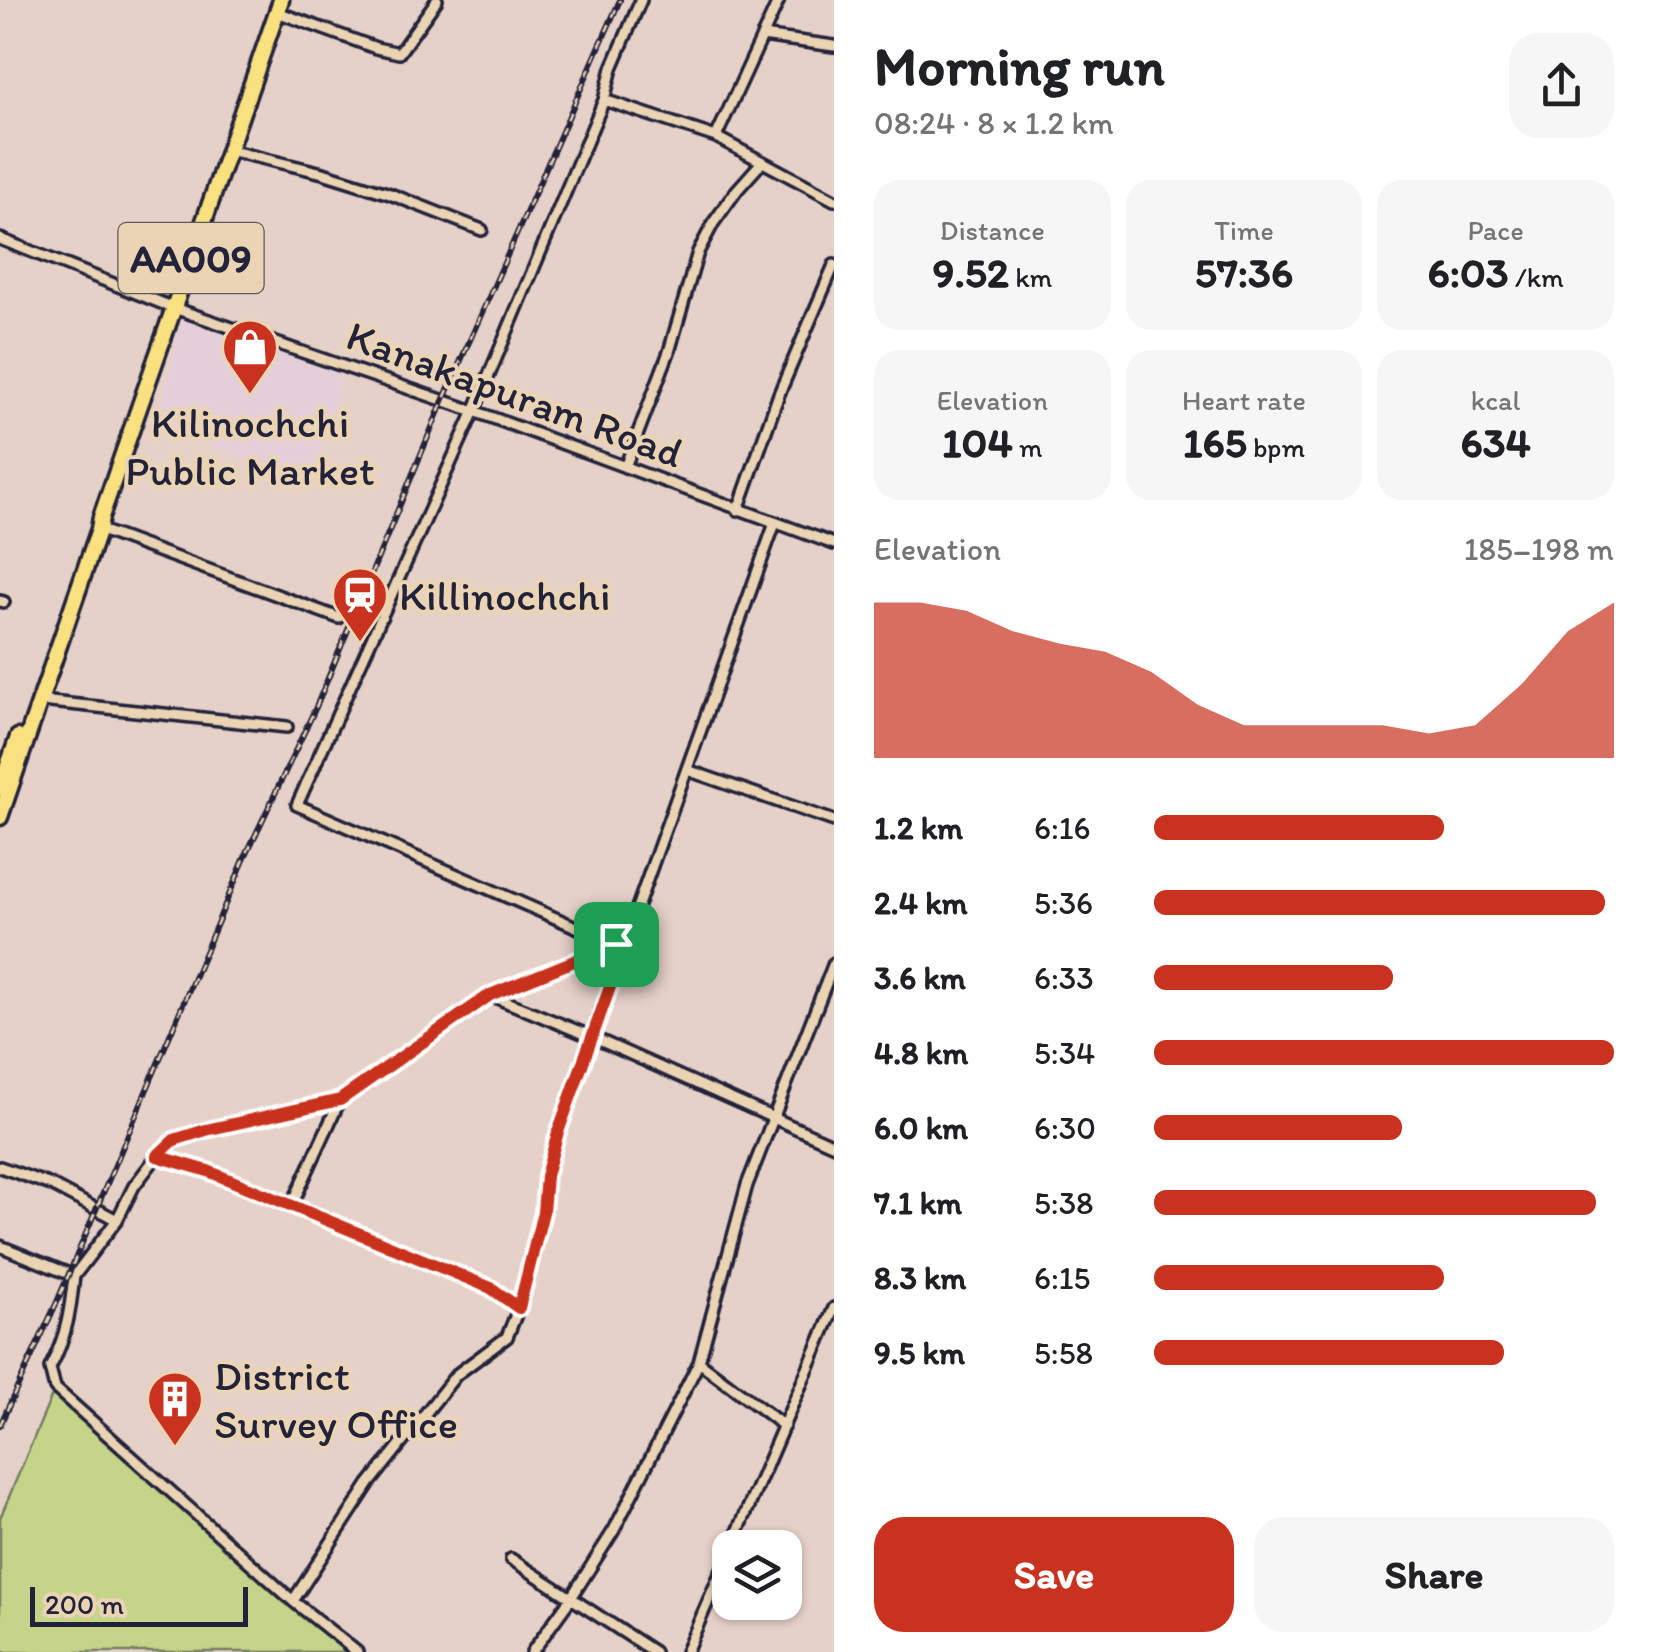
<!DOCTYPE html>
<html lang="en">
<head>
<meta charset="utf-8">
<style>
  body { margin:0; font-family:Itim,sans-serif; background:#f6f6f6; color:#202124; height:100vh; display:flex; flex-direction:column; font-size:38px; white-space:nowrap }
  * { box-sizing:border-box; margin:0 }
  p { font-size:32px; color:#757577 }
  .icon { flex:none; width:55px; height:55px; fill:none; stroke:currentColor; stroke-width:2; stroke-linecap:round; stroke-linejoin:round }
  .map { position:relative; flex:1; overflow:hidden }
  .details { display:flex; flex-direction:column; background:#fff; width:820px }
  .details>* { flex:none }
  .fabs { position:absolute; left:712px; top:1530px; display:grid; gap:20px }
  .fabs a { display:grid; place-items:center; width:90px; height:90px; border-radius:20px; background:#fff; box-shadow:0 2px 8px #0004; font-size:50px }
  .scale { position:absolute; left:30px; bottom:25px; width:218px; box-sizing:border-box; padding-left:10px; border:5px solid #22223b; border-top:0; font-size:28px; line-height:35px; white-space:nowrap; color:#22223b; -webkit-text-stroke:8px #ead4b3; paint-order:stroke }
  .pin { position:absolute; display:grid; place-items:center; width:85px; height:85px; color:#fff; margin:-42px; border-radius:20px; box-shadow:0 5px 15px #0006 }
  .round { display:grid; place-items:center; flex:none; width:105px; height:105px; border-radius:30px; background:#f6f6f6 }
  .overview { display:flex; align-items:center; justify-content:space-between; height:170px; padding:0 40px }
  h1 { font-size:55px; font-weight:700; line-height:75px }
  .metrics { display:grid; grid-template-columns:repeat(3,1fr); gap:15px; height:170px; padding:10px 40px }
  .metrics div { display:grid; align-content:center; border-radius:25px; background:#f6f6f6; text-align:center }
  .metrics b { font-size:42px; font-weight:700 }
  .metrics small { font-size:28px; font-weight:400 }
  .metrics p { font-size:28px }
  .chart { height:280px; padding:20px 40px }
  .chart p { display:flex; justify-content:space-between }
  .chart svg { width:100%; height:180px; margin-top:10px; fill:#c8321e; opacity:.7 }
  .cta { display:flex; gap:20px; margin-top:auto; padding:20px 40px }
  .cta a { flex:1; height:115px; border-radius:30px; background:#c8321e; color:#fff; font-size:40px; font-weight:700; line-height:115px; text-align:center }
  .cta a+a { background:#f6f6f6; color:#202124 }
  ul { padding:0 40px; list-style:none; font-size:32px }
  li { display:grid; grid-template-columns:160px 120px 1fr; align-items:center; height:75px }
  li i { height:25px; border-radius:12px; background:#c8321e }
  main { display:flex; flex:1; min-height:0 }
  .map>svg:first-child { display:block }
  .built { fill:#e4cfd8 }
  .green { fill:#c4d589; stroke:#737c62; stroke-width:2.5 }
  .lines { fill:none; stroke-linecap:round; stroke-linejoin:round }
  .minor-casing { stroke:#22223b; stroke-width:16 }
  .highway-casing { stroke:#22223b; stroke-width:21 }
  .minor { stroke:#ead4b3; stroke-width:9 }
  .highway { stroke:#fae180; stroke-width:14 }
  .rail-casing { stroke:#22223b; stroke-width:6 }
  .rail { stroke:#ead4b3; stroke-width:2.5; stroke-dasharray:8; stroke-linecap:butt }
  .route-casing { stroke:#fff; stroke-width:20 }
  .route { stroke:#c8321e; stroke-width:12 }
  .labels { text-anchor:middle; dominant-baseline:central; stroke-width:8; stroke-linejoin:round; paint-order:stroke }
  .shield { fill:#ead4b3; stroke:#5e575f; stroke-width:2.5 }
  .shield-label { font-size:40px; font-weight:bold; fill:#22223b }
  .street-label { font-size:42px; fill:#22223b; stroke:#ead4b3 }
  .poi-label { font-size:42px; fill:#22223b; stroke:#ead4b3; text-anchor:start }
</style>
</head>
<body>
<main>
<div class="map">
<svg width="834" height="1652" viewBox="0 0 834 1652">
  <rect width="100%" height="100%" fill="#e6d1c9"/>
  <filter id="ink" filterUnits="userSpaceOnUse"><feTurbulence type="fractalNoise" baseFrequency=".01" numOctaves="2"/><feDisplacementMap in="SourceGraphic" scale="20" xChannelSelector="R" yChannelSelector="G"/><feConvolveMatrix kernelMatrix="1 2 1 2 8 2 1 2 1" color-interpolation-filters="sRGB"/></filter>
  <g filter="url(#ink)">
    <path class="built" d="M 182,318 L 343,373 L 314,474 L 249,459 L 157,425 Z"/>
    <path class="green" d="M 55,1388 L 351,1646 L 348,1652 L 0,1652 L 0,1518 Z"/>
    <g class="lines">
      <g class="minor-casing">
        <path id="minor" d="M 277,12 L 376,48 L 399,53 L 437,0
          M 762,36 L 834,46
          M 604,100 L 716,137 L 834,200
          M 716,137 L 779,0
          M 228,150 L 323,173 L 390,194 L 482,230
          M 0,239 L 174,308 L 474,411 L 834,544
          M 625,467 L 669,352 L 698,252 L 714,222 L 737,190 L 762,162
          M 738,510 L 779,394 L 834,265
          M 98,529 L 339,618
          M 0,601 L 4,602
          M 41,701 L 287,727
          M 687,770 L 834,821
          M 624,948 L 297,805 L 474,411 L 604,100 L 612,68 L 641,0
          M 490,995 L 592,1037 L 834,1145
          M 157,1156 L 174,1140 L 205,1129 L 340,1100 L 490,995 L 616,945
          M 0,1167 L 51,1185 L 117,1220 L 74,1276 L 0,1246
          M 292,1205 L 340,1100
          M 117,1220 L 134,1186 L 157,1156 L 209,1171 L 491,1288 L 519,1307 L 507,1337 L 456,1375 L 369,1484 L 293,1601
          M 74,1276 C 70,1312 67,1335 50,1368 L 55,1388 L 293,1601 L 357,1652
          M 519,1307 L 543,1211 L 547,1176 L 557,1131 L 775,523
          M 699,1362 L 784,1426
          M 731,1548 L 834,1308
          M 511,1559 L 654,1652
          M 532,1652 L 571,1598 L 614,1530 L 699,1362 L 747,1185 L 834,963
          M 686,1652 L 730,1551"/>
      </g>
      <g class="highway-casing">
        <path id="highway" d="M 0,788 L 18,737
          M 0,817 L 99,529 L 101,517 L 281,0"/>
      </g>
      <use href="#minor" class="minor"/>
      <use href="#highway" class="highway"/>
      <g class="rail-casing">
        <path id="rail" d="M 0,1425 L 57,1302 L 246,855 L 316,707 L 443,401 L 620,0"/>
      </g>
      <use href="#rail" class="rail"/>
    </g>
  </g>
  <g class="lines" filter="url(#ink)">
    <g class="route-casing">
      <path id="route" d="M 616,944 L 624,948 L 558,1132 L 546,1176 L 543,1212 L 519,1308 L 491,1288 L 208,1171 L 157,1156 L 174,1140 L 206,1130 L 340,1100 L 490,995 Z"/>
    </g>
    <use href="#route" class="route"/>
  </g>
  <defs>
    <g id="shop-pin" transform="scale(2.875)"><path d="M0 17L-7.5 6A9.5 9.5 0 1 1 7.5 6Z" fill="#c8321e" stroke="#ead4b3"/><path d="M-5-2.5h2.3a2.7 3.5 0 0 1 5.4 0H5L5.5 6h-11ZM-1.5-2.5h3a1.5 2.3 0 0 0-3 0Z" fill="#fff"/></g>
    <g id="station-pin" transform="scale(2.875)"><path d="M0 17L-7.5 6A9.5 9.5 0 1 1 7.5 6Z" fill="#c8321e" stroke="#ead4b3"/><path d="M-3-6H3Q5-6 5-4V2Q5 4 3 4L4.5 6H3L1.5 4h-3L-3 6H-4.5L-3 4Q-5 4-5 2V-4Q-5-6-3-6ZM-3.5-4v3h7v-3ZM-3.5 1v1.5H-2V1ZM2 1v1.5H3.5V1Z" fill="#fff"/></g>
    <g id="building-pin" transform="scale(2.875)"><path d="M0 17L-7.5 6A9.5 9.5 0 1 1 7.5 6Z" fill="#c8321e" stroke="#ead4b3"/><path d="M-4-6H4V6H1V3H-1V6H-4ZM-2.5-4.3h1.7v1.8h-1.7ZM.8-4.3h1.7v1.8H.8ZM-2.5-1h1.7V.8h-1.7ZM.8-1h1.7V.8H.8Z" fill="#fff"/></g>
  </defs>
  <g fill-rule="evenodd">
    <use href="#shop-pin" x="250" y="347"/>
    <use href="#station-pin" x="360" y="595"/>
    <use href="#building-pin" x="175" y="1399"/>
  </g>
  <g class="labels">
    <rect class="shield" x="118.5" y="223" width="145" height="70" rx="8"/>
    <g class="shield-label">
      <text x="191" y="258">AA009</text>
    </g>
    <g class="street-label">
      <text transform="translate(515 394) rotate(20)">Kanakapuram Road</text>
    </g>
    <g class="poi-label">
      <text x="250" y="422" text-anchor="middle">Kilinochchi<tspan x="250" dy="48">Public Market</tspan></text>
      <text x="399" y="595">Killinochchi</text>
      <text x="214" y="1375">District<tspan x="214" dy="48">Survey Office</tspan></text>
    </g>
  </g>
</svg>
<div class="fabs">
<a><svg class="icon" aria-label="layers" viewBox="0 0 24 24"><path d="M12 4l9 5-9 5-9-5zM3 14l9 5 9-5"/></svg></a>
</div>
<div class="scale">200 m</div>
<div class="pin" style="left:616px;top:944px;background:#1e9e55"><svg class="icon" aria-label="arrive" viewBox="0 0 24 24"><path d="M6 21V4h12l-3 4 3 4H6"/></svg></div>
</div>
<section class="details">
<div class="overview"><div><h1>Morning run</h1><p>08:24 · 8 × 1.2 km</p></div><a class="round"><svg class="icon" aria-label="share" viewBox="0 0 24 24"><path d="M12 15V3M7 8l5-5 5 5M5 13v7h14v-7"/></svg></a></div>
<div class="metrics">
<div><p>Distance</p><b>9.52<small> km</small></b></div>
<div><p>Time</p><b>57:36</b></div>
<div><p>Pace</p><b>6:03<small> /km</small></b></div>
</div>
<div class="metrics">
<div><p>Elevation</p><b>104<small> m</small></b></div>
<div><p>Heart rate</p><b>165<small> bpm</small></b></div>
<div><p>kcal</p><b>634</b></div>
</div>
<div class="chart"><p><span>Elevation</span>185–198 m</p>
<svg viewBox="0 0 160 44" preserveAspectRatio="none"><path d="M0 44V6L10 6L20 8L30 13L40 16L50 18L60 23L70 31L80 36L90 36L100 36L110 36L120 38L130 36L140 26L150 13L160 6V44z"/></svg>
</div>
<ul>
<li><b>1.2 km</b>6:16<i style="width:63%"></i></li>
<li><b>2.4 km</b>5:36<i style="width:98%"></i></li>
<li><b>3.6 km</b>6:33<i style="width:52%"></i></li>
<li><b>4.8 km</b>5:34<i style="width:100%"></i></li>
<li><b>6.0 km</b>6:30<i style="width:54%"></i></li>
<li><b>7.1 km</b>5:38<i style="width:96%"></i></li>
<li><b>8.3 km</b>6:15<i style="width:63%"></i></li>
<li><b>9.5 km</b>5:58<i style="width:76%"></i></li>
</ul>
<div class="cta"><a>Save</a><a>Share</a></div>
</section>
</main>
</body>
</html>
